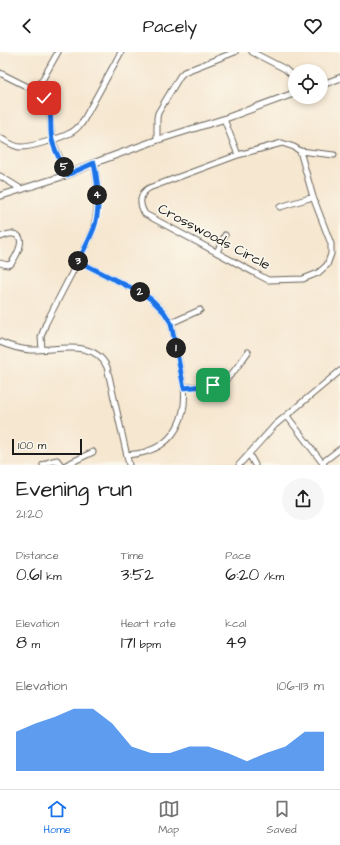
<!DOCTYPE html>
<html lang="en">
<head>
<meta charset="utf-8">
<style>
  body { margin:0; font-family:"Architects Daughter",sans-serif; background:#f6f6f6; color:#222; height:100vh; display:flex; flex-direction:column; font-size:15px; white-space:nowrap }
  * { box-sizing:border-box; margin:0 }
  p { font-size:13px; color:#767676 }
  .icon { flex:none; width:22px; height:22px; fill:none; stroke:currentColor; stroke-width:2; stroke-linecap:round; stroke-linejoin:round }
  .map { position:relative; height:413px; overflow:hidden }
  .drawer { display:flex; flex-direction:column; background:#fff; flex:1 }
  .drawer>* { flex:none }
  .controls { position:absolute; left:288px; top:12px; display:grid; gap:8px }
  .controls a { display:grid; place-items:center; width:40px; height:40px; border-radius:50%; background:#fff; box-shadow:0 2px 6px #0003; font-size:20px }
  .scale { position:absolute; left:12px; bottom:10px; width:70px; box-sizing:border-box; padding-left:4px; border:2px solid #1c1c1c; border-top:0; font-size:11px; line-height:14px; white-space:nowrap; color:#1c1c1c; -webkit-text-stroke:3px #fbf7ec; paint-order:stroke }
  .pin { position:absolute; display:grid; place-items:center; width:34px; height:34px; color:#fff; margin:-17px; border-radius:8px; box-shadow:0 2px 6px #0006 }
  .km { position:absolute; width:20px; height:20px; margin:-10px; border-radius:50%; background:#222; color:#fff; font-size:11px; line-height:20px; text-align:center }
  .round { display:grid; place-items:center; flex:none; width:42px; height:42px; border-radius:21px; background:#f6f6f6 }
  .overview { display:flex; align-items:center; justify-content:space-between; height:68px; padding:0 16px }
  h1 { font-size:22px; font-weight:600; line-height:30px }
  .metrics { display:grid; grid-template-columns:repeat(3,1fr); gap:6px; height:68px; padding:4px 16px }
  .metrics div { display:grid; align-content:center }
  .metrics b { font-size:17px; font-weight:600 }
  .metrics small { font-size:11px; font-weight:400 }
  .metrics p { font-size:11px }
  .chart { height:112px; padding:8px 16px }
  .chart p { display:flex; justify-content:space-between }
  .chart svg { width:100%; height:72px; margin-top:4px; fill:#1a73e8; opacity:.7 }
  header { display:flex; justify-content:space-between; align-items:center; height:52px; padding:0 16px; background:#fff; font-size:18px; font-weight:600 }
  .dock { display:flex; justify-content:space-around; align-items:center; height:56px; border-top:1px solid #e0e0e0; background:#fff; font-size:11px; color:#767676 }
  .dock a { display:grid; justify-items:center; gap:2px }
  .dock .on { color:#1a73e8 }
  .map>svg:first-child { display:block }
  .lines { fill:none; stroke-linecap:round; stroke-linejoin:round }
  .minor-casing { stroke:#68635b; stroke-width:7 }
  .tertiary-casing { stroke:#68635b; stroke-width:8 }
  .minor { stroke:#fff; stroke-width:5 }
  .tertiary { stroke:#fff; stroke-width:6 }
  .route-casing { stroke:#fff; stroke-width:8 }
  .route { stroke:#1a73e8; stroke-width:5 }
  .labels { text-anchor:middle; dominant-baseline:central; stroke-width:3.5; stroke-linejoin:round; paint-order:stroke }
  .street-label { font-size:14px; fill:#1c1c1c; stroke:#fbf7ec }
</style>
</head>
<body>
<header><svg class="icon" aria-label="back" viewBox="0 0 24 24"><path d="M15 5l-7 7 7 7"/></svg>Pacely<svg class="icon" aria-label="heart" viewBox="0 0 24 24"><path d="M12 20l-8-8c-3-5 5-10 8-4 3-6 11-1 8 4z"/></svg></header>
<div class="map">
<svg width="340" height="413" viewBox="0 0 340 413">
  <rect width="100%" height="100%" fill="#fbf7ec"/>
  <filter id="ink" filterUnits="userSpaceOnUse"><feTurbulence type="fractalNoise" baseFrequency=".025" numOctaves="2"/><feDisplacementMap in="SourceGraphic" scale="8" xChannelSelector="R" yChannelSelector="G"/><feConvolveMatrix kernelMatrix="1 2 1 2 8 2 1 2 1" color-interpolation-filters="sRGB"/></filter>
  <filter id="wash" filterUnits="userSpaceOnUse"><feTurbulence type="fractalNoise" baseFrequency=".012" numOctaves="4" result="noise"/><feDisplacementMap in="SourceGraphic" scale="16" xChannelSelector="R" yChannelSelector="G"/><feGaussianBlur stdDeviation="0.9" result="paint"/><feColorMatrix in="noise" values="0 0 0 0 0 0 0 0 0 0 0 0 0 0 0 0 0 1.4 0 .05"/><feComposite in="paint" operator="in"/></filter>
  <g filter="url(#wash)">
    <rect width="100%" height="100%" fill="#f6e7d0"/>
  </g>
  <g filter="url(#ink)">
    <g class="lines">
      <g class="minor-casing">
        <path id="minor" d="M 252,0 L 285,17 L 295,26
          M 0,21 L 36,39 L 44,46 L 49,52 L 52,88 L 67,123
          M 36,39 L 58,0
          M 224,67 L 238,103
          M 0,86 C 6,89 13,94 19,95 C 29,96 61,86 70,81 C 75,79 78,75 82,71 L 121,0
          M 157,88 L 157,66 L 158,61 L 180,24 L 184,20 L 235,0
          M 282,91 L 294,95 L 300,99 L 313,145 L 331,192 L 331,202 L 327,213 L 318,221 L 303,227 L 268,228 L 145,162 C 139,152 139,142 149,136 L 238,103 Z
          M 300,99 L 334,103
          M 0,124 L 21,137
          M 280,155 L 313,145
          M 0,185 C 4,184 9,181 13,182 C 29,184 15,206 11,212 L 7,213 L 0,211
          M 217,200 L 225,183
          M 78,209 L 145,243 L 152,248 L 164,260 L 171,271 L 184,335 C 187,363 176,390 148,399 C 141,402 133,402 127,403
          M 171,271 L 200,258
          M 0,290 C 9,294 20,297 30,298 C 55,299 94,286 107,315 L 129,413
          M 42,297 L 41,285 L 46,271 L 90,186 C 100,162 99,136 94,111
          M 184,335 C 196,334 213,336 224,329 C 234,322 241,309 248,300
          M 287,364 L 324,413
          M 249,402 L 255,413
          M 323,410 L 340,397
          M 43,413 L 49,410 L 57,408 L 61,413
          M 66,413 L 93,400
          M 239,413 L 275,373 L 340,319"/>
      </g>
      <g class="tertiary-casing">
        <path id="tertiary" d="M 321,33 L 340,26
          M 0,144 L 67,123 L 94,111 L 157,88 L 224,67 L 295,41"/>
      </g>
      <use href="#minor" class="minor"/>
      <use href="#tertiary" class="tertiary"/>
    </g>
  </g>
  <g class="lines" filter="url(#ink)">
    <g class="route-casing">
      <path id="route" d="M 44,46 C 54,59 49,73 52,88 C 55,100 62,112 67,123 L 94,111 C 98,131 101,156 94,176 C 90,187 84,198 78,209 L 145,243 L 152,248 L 164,260 L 171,271 L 184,336 L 213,333"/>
    </g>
    <use href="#route" class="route"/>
  </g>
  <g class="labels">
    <g class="street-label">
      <text transform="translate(214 185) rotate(28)">Crosswoods Circle</text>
    </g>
  </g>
</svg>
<div class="controls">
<a><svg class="icon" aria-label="locate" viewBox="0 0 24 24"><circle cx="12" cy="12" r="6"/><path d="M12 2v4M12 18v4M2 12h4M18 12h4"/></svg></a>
</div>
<div class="scale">100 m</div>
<div class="pin" style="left:213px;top:333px;background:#1e9e55"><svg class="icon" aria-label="arrive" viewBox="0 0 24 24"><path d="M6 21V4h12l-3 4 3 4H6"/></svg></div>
<div class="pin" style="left:44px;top:46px;background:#d93025"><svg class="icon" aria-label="check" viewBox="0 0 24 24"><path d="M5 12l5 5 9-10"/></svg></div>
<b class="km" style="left:176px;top:296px">1</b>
<b class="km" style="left:140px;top:240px">2</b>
<b class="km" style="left:78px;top:209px">3</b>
<b class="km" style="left:97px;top:143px">4</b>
<b class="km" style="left:64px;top:115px">5</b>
</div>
<section class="drawer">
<div class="overview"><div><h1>Evening run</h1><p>21:20</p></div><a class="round"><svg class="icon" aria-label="share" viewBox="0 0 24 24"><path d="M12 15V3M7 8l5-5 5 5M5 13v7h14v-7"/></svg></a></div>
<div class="metrics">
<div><p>Distance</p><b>0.61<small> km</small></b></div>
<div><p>Time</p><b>3:52</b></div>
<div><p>Pace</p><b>6:20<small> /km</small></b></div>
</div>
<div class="metrics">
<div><p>Elevation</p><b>8<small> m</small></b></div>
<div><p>Heart rate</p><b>171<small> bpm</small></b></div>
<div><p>kcal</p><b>49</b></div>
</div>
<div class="chart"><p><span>Elevation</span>106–113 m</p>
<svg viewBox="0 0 160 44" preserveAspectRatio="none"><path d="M0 44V20L10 15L20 11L30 6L40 6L50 15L60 29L70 33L80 33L90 29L100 29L110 33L120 38L130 33L140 29L150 20L160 20V44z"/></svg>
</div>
</section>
<nav class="dock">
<a class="on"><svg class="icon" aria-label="home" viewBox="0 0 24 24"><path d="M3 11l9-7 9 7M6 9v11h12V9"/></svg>Home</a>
<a><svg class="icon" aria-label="map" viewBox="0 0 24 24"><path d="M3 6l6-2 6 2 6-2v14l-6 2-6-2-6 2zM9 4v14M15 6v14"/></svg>Map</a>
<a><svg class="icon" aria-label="saved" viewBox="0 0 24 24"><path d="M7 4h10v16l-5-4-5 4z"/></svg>Saved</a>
</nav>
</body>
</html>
